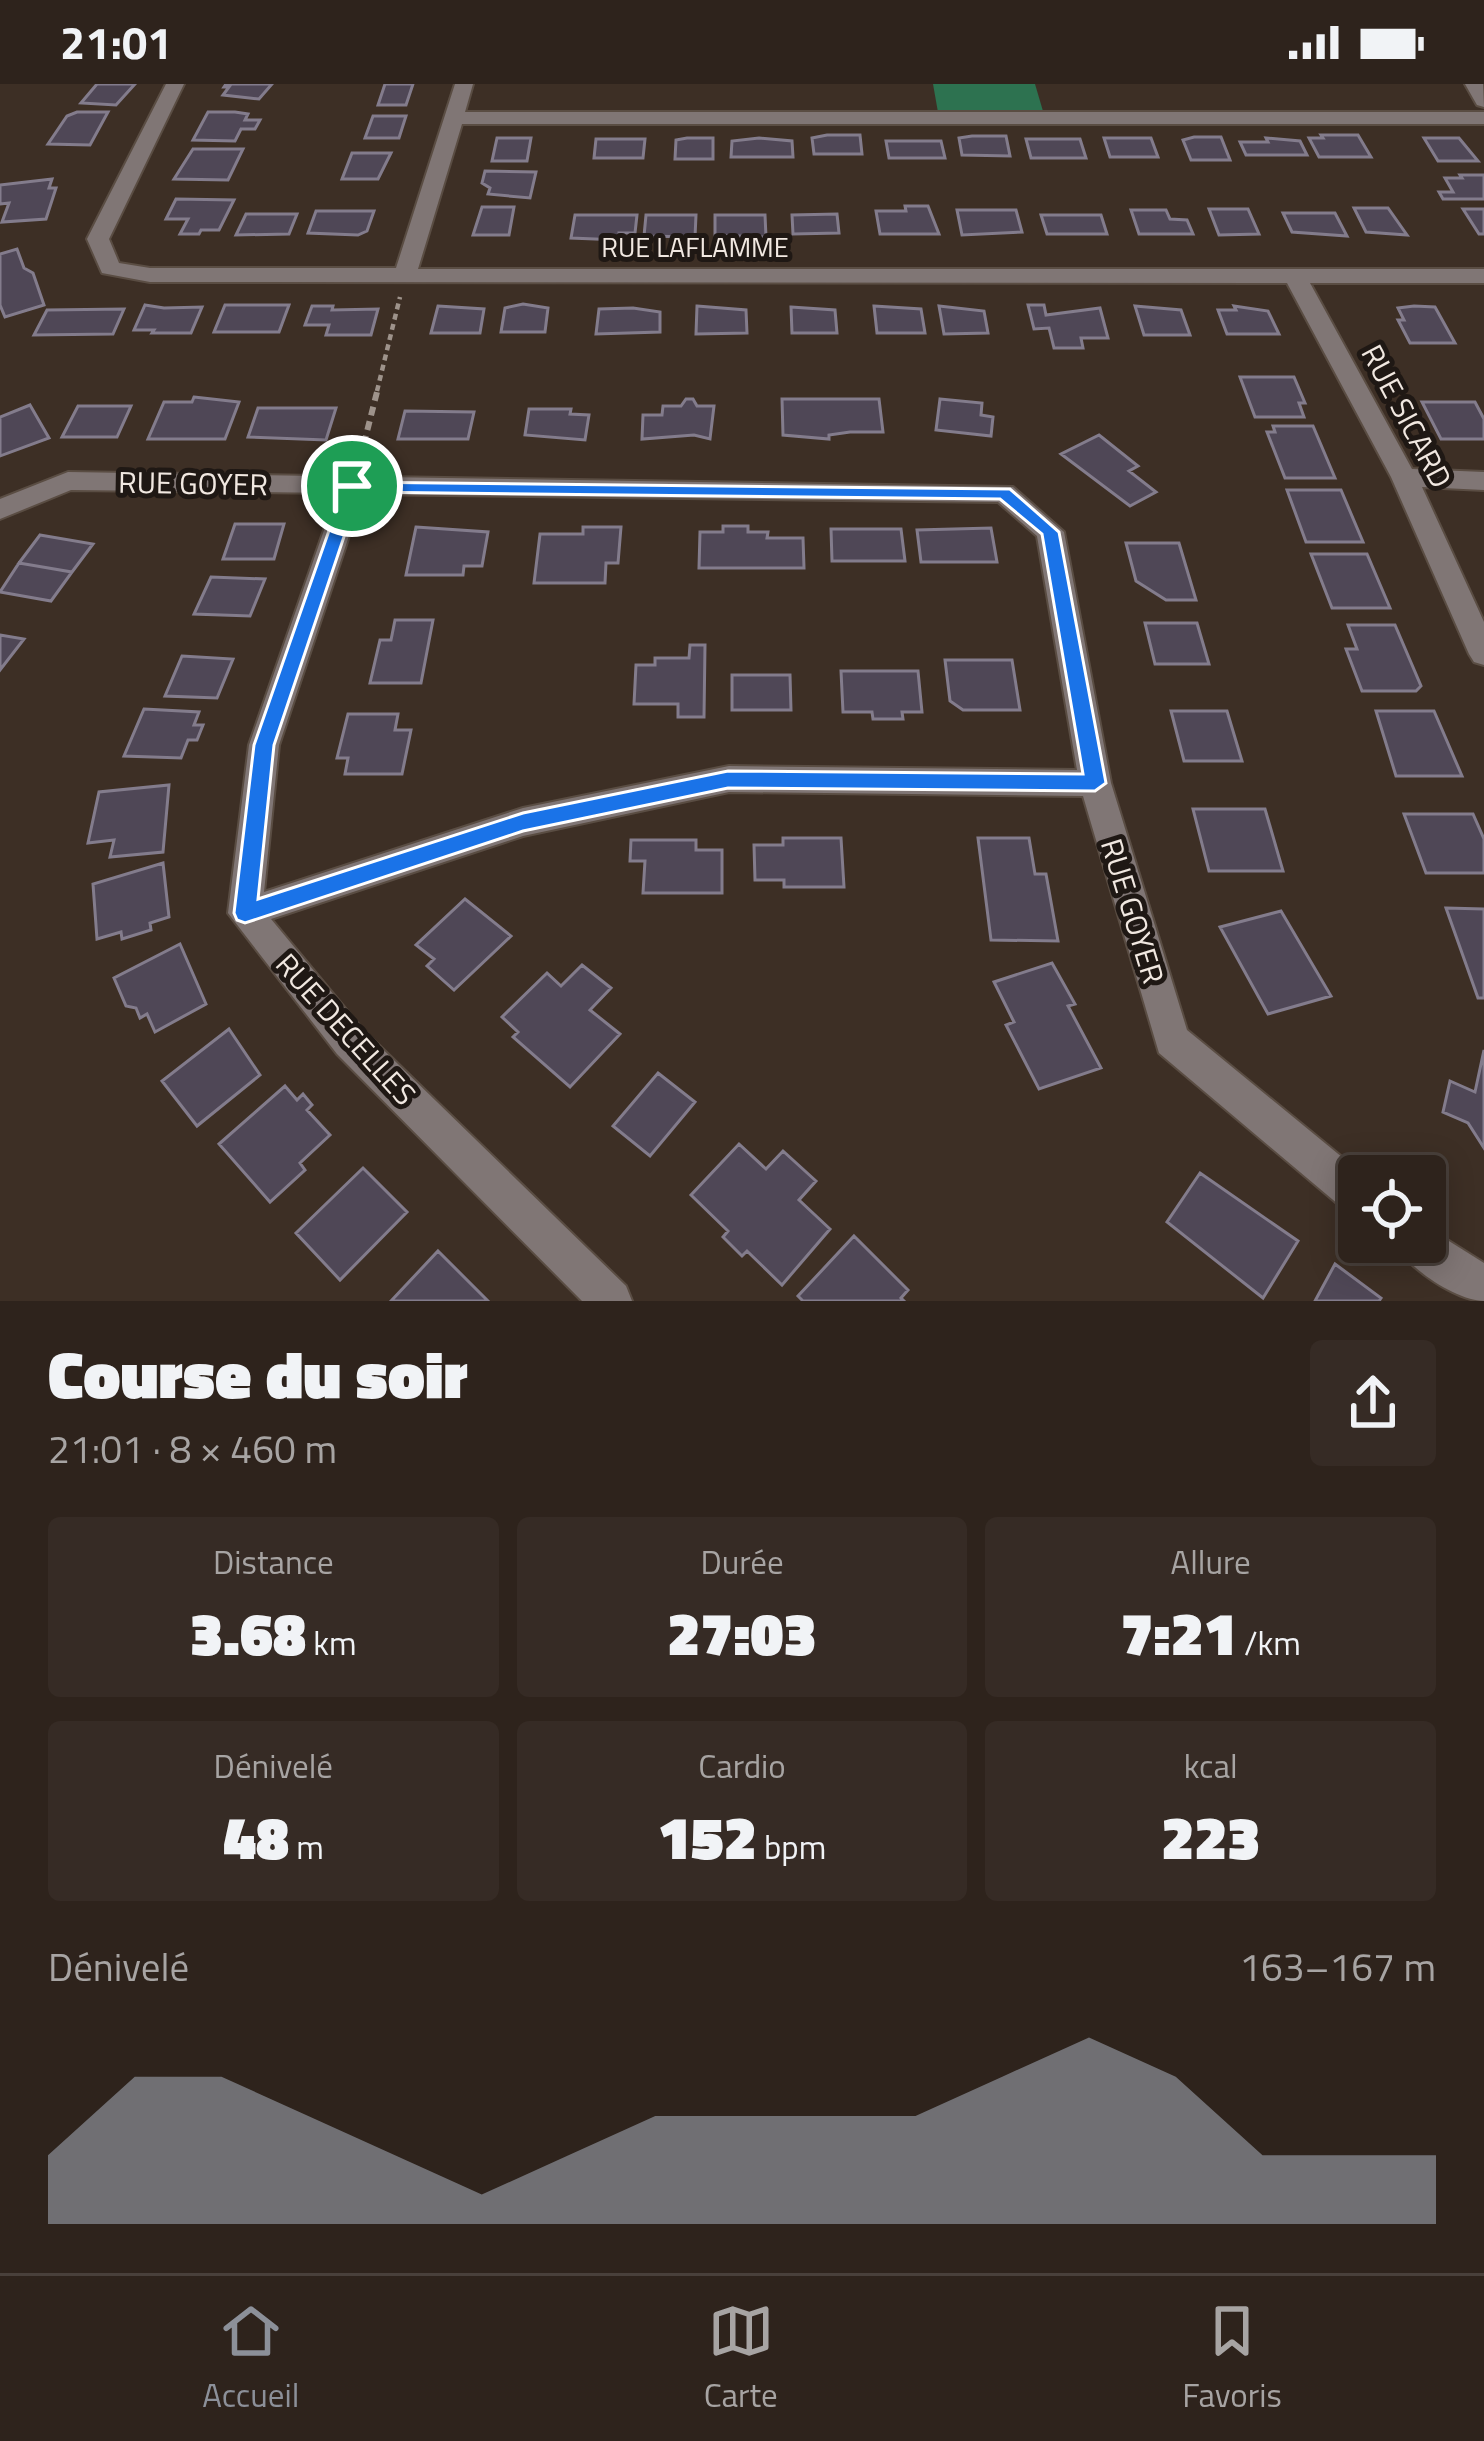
<!DOCTYPE html>
<html lang="fr">
<head>
<meta charset="utf-8">
<style>
  body { margin:0; font-family:"Titillium Web",sans-serif; background:#362b25; color:#f1f3f6; height:100vh; display:flex; flex-direction:column; font-size:45px; white-space:nowrap }
  * { box-sizing:border-box; margin:0 }
  p { font-size:39px; color:#a7a4a3 }
  .icon { flex:none; width:66px; height:66px; fill:none; stroke:currentColor; stroke-width:2; stroke-linecap:round; stroke-linejoin:round }
  .map { position:relative; height:1217px; overflow:hidden }
  .details { display:flex; flex-direction:column; background:#2e231c; flex:1 }
  .details>* { flex:none }
  .controls { position:absolute; left:1338px; top:1071px; display:grid; gap:24px }
  .controls a { display:grid; place-items:center; width:108px; height:108px; border-radius:12px; background:#2e231c; box-shadow:0 6px 30px #0003,0 0 0 3px #49403b; font-size:60px }
  .pin { position:absolute; display:grid; place-items:center; width:102px; height:102px; color:#fff; margin:-51px; border:6px solid #fff; border-radius:50%; box-shadow:0 3px 12px #0007 }
  .round { display:grid; place-items:center; flex:none; width:126px; height:126px; border-radius:12px; background:#362b25 }
  .head { display:flex; align-items:center; justify-content:space-between; height:204px; padding:0 48px }
  h1 { font-size:66px; font-weight:800; line-height:90px }
  .figures { display:grid; grid-template-columns:repeat(3,1fr); gap:18px; height:204px; padding:12px 48px }
  .figures div { display:grid; align-content:center; border-radius:12px; background:#362b25; text-align:center }
  .figures b { font-size:60px; font-weight:800 }
  .figures small { font-size:33px; font-weight:400 }
  .figures p { font-size:33px }
  .chart { height:336px; padding:24px 48px }
  .chart p { display:flex; justify-content:space-between }
  .chart svg { width:100%; height:216px; margin-top:12px; fill:#8c9099; opacity:.7 }
  .status { display:flex; justify-content:space-between; align-items:center; height:84px; padding:0 60px; background:#2e231c; direction:ltr }
  .status svg { height:33px; fill:currentColor }
  .tab-bar { display:flex; justify-content:space-around; align-items:center; height:168px; border-top:3px solid #49403b; background:#2e231c; font-size:33px; color:#a7a4a3 }
  .tab-bar a { display:grid; justify-items:center; gap:6px }
  .tab-bar .current { color:#8c9099 }
  .map>svg:first-child { display:block }
  .forest { fill:#2d7250 }
  .building { fill:#4f4756; stroke:#837c8c; stroke-width:3 }
  .lines { fill:none; stroke-linecap:round; stroke-linejoin:round }
  .minor-casing { stroke:#5a4d43; stroke-width:4 }
  .path-far1 { stroke:#9e938b; stroke-width:4.5; stroke-dasharray:6 4.5; stroke-linecap:butt }
  .path { stroke:#9e938b; stroke-width:6; stroke-dasharray:9 6; stroke-linecap:butt }
  .minor { fill:#807675; fill-rule:evenodd }
  .route { fill:#1a73e8; stroke:#fff; stroke-width:3; fill-rule:evenodd }
  .labels { text-anchor:middle; dominant-baseline:central; stroke-width:10; stroke-linejoin:round; paint-order:stroke }
  .far-street-label { font-size:27px; fill:#f1e8e1; stroke:#1f1814 }
  .street-label { font-size:30px; fill:#f1e8e1; stroke:#1f1814 }
</style>
</head>
<body>
<div class="status"><b>21:01</b><svg viewBox="0 0 49 12"><path d="M0 12V9h3v3zM5 12V6h3v6zM10 12V3h3v9zM15 12V0h3v12zM26 1h20v11H26zM47 4h2v5h-2z"/></svg></div>
<div class="map">
<svg width="1484" height="1217" viewBox="0 0 1484 1217">
  <rect width="100%" height="100%" fill="#3d2f25"/>
  <path class="forest" d="M 933,0 L 1035,0 L 1045,34 L 939,34 Z"/>
  <path class="building" d="M 97,0 L 135,0 L 116,21 L 81,19 Z
    M 226,0 L 272,0 L 259,15 L 223,11 L 229,3 L 224,3 Z
    M 385,0 L 413,0 L 406,21 L 378,21 Z
    M 77,28 L 108,28 L 90,61 L 48,60 L 67,32 Z
    M 208,28 L 235,28 L 248,30 L 245,36 L 260,36 L 255,45 L 241,45 L 235,57 L 193,56 Z
    M 373,32 L 406,32 L 399,54 L 365,54 Z
    M 827,51 L 860,51 L 862,70 L 814,70 L 812,54 Z
    M 1321,51 L 1358,51 L 1371,73 L 1319,73 L 1309,54 L 1323,54 Z
    M 972,52 L 1006,52 L 1010,72 L 962,71 L 959,54 Z
    M 1194,53 L 1221,53 L 1230,76 L 1191,76 L 1183,56 Z
    M 497,54 L 531,54 L 527,77 L 492,77 Z
    M 687,54 L 713,54 L 713,75 L 675,75 L 676,56 Z
    M 759,54 L 792,57 L 793,73 L 731,73 L 732,57 Z
    M 1104,54 L 1151,54 L 1158,73 L 1110,73 Z
    M 1266,54 L 1300,57 L 1307,71 L 1246,71 L 1240,58 L 1268,58 Z
    M 1424,54 L 1459,54 L 1478,77 L 1438,77 Z
    M 596,55 L 645,55 L 643,74 L 594,74 Z
    M 1026,55 L 1080,55 L 1086,74 L 1031,74 Z
    M 886,57 L 941,57 L 945,74 L 889,74 Z
    M 193,65 L 243,65 L 228,96 L 174,95 Z
    M 352,69 L 391,69 L 378,95 L 342,95 Z
    M 485,87 L 536,88 L 530,114 L 488,110 L 490,104 L 482,99 Z
    M 1460,91 L 1484,91 L 1484,115 L 1443,115 L 1439,108 L 1453,108 L 1445,94 L 1462,94 Z
    M 52,95 L 49,104 L 56,104 L 46,135 L 2,138 L 9,119 L 0,120 L 0,101 Z
    M 176,115 L 234,116 L 219,146 L 201,146 L 199,150 L 180,150 L 188,135 L 166,135 Z
    M 905,122 L 928,122 L 939,150 L 880,150 L 876,127 L 906,127 Z
    M 482,123 L 514,123 L 509,151 L 473,151 Z
    M 1354,124 L 1388,124 L 1407,151 L 1366,148 Z
    M 1209,125 L 1248,125 L 1259,150 L 1219,151 Z
    M 1463,125 L 1484,125 L 1484,150 L 1479,150 Z
    M 957,126 L 1016,126 L 1022,148 L 962,151 Z
    M 1131,126 L 1166,126 L 1170,135 L 1187,136 L 1193,150 L 1139,150 Z
    M 316,127 L 374,127 L 367,147 L 358,151 L 308,149 Z
    M 1283,129 L 1335,129 L 1347,152 L 1292,148 Z
    M 246,130 L 297,130 L 289,150 L 236,151 Z
    M 837,130 L 839,149 L 793,150 L 792,131 Z
    M 575,131 L 637,131 L 635,149 L 619,149 L 619,156 L 571,154 Z
    M 646,131 L 696,131 L 695,153 L 644,152 Z
    M 715,131 L 765,131 L 766,153 L 715,151 Z
    M 1041,131 L 1101,131 L 1107,150 L 1047,150 Z
    M 17,165 L 24,184 L 33,189 L 44,221 L 5,233 L 0,221 L 0,170 Z
    M 523,220 L 548,224 L 545,248 L 501,248 L 505,224 Z
    M 145,221 L 164,224 L 202,223 L 191,249 L 152,249 L 154,246 L 134,246 Z
    M 225,221 L 289,221 L 279,248 L 214,248 Z
    M 1028,221 L 1044,221 L 1046,231 L 1100,224 L 1108,254 L 1081,254 L 1083,264 L 1054,264 L 1049,244 L 1034,245 Z
    M 312,222 L 333,222 L 332,226 L 378,225 L 371,251 L 326,251 L 329,241 L 305,241 Z
    M 438,222 L 484,225 L 480,249 L 431,249 Z
    M 697,222 L 746,226 L 747,249 L 696,250 Z
    M 874,222 L 921,225 L 925,249 L 877,249 Z
    M 939,222 L 984,227 L 988,249 L 944,250 Z
    M 1135,222 L 1181,226 L 1190,251 L 1144,251 Z
    M 1234,222 L 1268,227 L 1279,250 L 1227,250 L 1218,226 L 1236,226 Z
    M 1414,222 L 1435,223 L 1455,259 L 1410,259 L 1398,236 L 1404,236 L 1398,224 Z
    M 791,223 L 835,226 L 837,249 L 792,249 Z
    M 633,224 L 660,228 L 660,248 L 596,250 L 599,225 Z
    M 124,225 L 113,250 L 34,251 L 47,226 Z
    M 1240,293 L 1294,293 L 1305,319 L 1299,319 L 1304,333 L 1255,333 Z
    M 194,313 L 239,318 L 225,355 L 148,355 L 164,318 L 192,318 Z
    M 686,315 L 693,315 L 697,322 L 714,322 L 710,355 L 694,351 L 642,355 L 643,331 L 662,331 L 663,322 L 681,322 Z
    M 782,315 L 879,315 L 883,348 L 850,348 L 829,351 L 829,355 L 783,351 Z
    M 940,315 L 982,319 L 981,331 L 993,333 L 991,352 L 936,346 Z
    M 1422,318 L 1475,318 L 1484,335 L 1484,355 L 1441,355 Z
    M 30,321 L 49,354 L 0,372 L 0,333 Z
    M 78,322 L 131,322 L 117,353 L 62,353 Z
    M 258,324 L 336,324 L 326,356 L 248,353 Z
    M 529,325 L 571,325 L 570,330 L 589,331 L 585,356 L 525,351 Z
    M 405,327 L 474,328 L 468,355 L 398,355 Z
    M 1273,342 L 1313,342 L 1335,394 L 1285,394 L 1267,348 L 1275,348 Z
    M 1099,351 L 1138,382 L 1129,387 L 1156,408 L 1130,422 L 1061,370 Z
    M 1287,406 L 1341,406 L 1363,458 L 1306,458 Z
    M 235,440 L 284,440 L 274,475 L 223,475 Z
    M 723,442 L 748,442 L 748,448 L 768,448 L 767,454 L 803,454 L 804,484 L 699,484 L 700,448 L 723,448 Z
    M 416,443 L 488,448 L 482,482 L 464,482 L 463,491 L 406,491 Z
    M 583,443 L 621,443 L 618,479 L 606,479 L 605,499 L 534,499 L 540,450 L 583,450 Z
    M 991,444 L 997,478 L 921,478 L 917,446 Z
    M 831,445 L 901,445 L 905,477 L 832,477 Z
    M 40,451 L 93,460 L 72,488 L 19,479 Z
    M 1126,459 L 1179,459 L 1196,516 L 1166,516 L 1136,497 Z
    M 1311,470 L 1367,470 L 1390,524 L 1332,524 Z
    M 19,479 L 72,488 L 51,517 L 0,508 Z
    M 211,493 L 265,495 L 250,532 L 194,530 Z
    M 395,536 L 433,536 L 421,599 L 370,599 L 380,556 L 391,556 Z
    M 1145,539 L 1197,539 L 1209,580 L 1155,580 Z
    M 1348,541 L 1395,541 L 1421,602 L 1416,607 L 1362,607 L 1346,565 L 1357,565 Z
    M 0,551 L 24,555 L 0,586 Z
    M 690,561 L 705,561 L 704,633 L 678,633 L 678,620 L 634,620 L 636,581 L 655,581 L 655,574 L 689,574 Z
    M 182,572 L 233,575 L 217,614 L 165,612 Z
    M 945,576 L 1012,576 L 1020,626 L 963,626 L 950,617 Z
    M 841,587 L 918,587 L 922,628 L 902,628 L 903,635 L 873,635 L 872,628 L 843,628 Z
    M 732,591 L 790,591 L 791,626 L 732,626 Z
    M 144,625 L 199,628 L 194,641 L 203,641 L 197,656 L 188,656 L 181,674 L 124,672 Z
    M 1171,627 L 1227,627 L 1242,677 L 1184,677 Z
    M 1376,627 L 1434,627 L 1462,692 L 1396,692 Z
    M 348,630 L 398,630 L 395,646 L 411,646 L 402,690 L 345,690 L 348,674 L 337,674 Z
    M 169,701 L 163,768 L 110,773 L 114,756 L 88,759 L 99,708 Z
    M 1193,725 L 1265,725 L 1283,787 L 1209,787 Z
    M 1404,730 L 1473,730 L 1484,755 L 1484,789 L 1426,789 Z
    M 783,754 L 841,754 L 844,803 L 784,803 L 784,796 L 755,796 L 754,761 L 783,761 Z
    M 978,754 L 1029,754 L 1035,790 L 1046,790 L 1058,857 L 991,856 Z
    M 631,756 L 696,756 L 696,766 L 722,766 L 722,809 L 643,809 L 645,777 L 630,777 Z
    M 163,779 L 169,833 L 150,839 L 151,846 L 122,855 L 121,848 L 97,855 L 93,800 Z
    M 465,815 L 511,852 L 454,906 L 427,882 L 434,875 L 416,861 Z
    M 1446,824 L 1484,825 L 1484,914 L 1478,914 Z
    M 1281,827 L 1331,912 L 1268,930 L 1220,843 Z
    M 180,860 L 206,920 L 155,948 L 147,930 L 140,934 L 136,924 L 126,922 L 114,894 Z
    M 1052,879 L 1075,920 L 1068,922 L 1101,984 L 1039,1005 L 1006,941 L 1014,938 L 994,898 Z
    M 582,881 L 611,904 L 590,926 L 620,950 L 570,1003 L 513,953 L 518,948 L 502,933 L 547,889 L 561,902 Z
    M 229,945 L 260,991 L 197,1042 L 162,997 Z
    M 1484,966 L 1484,1064 L 1468,1039 L 1443,1028 L 1450,997 L 1475,1008 Z
    M 658,989 L 695,1018 L 650,1072 L 613,1042 Z
    M 285,1002 L 297,1016 L 303,1010 L 312,1021 L 307,1026 L 330,1051 L 300,1079 L 305,1086 L 270,1118 L 219,1060 Z
    M 739,1060 L 766,1085 L 783,1067 L 816,1097 L 799,1116 L 830,1145 L 782,1201 L 747,1167 L 742,1172 L 723,1153 L 728,1147 L 691,1111 Z
    M 363,1084 L 407,1128 L 340,1196 L 296,1149 Z
    M 1200,1089 L 1298,1157 L 1263,1214 L 1167,1138 Z
    M 854,1152 L 908,1206 L 901,1214 L 904,1217 L 803,1217 L 798,1212 Z
    M 438,1167 L 488,1217 L 391,1217 Z
    M 1335,1180 L 1381,1214 L 1379,1217 L 1315,1217 Z"/>
  <g class="lines">
    <g class="minor-casing">
      <path id="minor" d="M 166,0 L 184,0 L 109,155 L 119,179 L 150,184 L 396,184 L 455,0 L 473,0 L 465,28 L 1484,28 L 1484,40 L 462,40 L 418,185 L 1484,185 L 1484,199 L 1310,199 L 1412,385 L 1484,388 L 1484,406 L 1422,403 L 1484,538 L 1484,581 L 1474,578 L 1469,570 L 1391,393 L 1287,199 L 150,198 L 102,189 L 87,155 Z
        M 1465,0 L 1483,0 L 1484,23 L 1477,21 Z
        M 68,388 L 1013,403 L 1064,448 L 1111,699 L 1187,946 L 1365,1092 L 1359,1092 L 1359,1132 L 1345,1126 L 1159,969 L 1083,712 L 729,708 L 523,752 L 271,835 L 363,946 L 626,1202 L 632,1217 L 582,1217 L 337,970 L 228,829 L 249,661 L 337,409 L 71,406 L 0,435 L 0,415 ZM 363,410 L 998,418 L 1037,452 L 1077,686 L 729,682 L 523,724 L 264,808 L 279,661 Z
        M 1425,1142 L 1484,1179 L 1484,1217 C 1457,1217 1405,1183 1395,1158 L 1425,1158 Z"/>
    </g>
    <path class="path-far1" d="M 377,307 L 400,213"/>
    <path class="path" d="M 360,375 L 378,304"/>
    <use href="#minor" class="minor"/>
  </g>
  <path class="route" d="M 346,398 L 1010,405 L 1059,448 L 1106,699 L 1095,707 L 728,704 L 523,747 L 245,839 L 237,836 L 234,829 L 254,661 ZM 359,408 L 1000,415 L 1042,450 L 1083,690 L 728,687 L 523,729 L 258,815 L 274,661 Z"/>
  <g class="labels">
    <g class="far-street-label">
      <text x="695" y="162">RUE LAFLAMME</text>
    </g>
    <g class="street-label">
      <text transform="translate(1407 332) rotate(62)">RUE SICARD</text>
      <text transform="translate(193 399) rotate(1)">RUE GOYER</text>
      <text transform="translate(1133 827) rotate(73)">RUE GOYER</text>
      <text transform="translate(346 945) rotate(48)">RUE DECELLES</text>
    </g>
  </g>
</svg>
<div class="controls">
<a><svg class="icon" aria-label="locate" viewBox="0 0 24 24"><circle cx="12" cy="12" r="6"/><path d="M12 2v4M12 18v4M2 12h4M18 12h4"/></svg></a>
</div>
<div class="pin" style="left:352px;top:402px;background:#1e9e55"><svg class="icon" aria-label="arrive" viewBox="0 0 24 24"><path d="M6 21V4h12l-3 4 3 4H6"/></svg></div>
</div>
<section class="details">
<div class="head"><div><h1>Course du soir</h1><p>21:01 · 8 × 460 m</p></div><a class="round"><svg class="icon" aria-label="share" viewBox="0 0 24 24"><path d="M12 15V3M7 8l5-5 5 5M5 13v7h14v-7"/></svg></a></div>
<div class="figures">
<div><p>Distance</p><b>3.68<small> km</small></b></div>
<div><p>Durée</p><b>27:03</b></div>
<div><p>Allure</p><b>7:21<small> /km</small></b></div>
</div>
<div class="figures">
<div><p>Dénivelé</p><b>48<small> m</small></b></div>
<div><p>Cardio</p><b>152<small> bpm</small></b></div>
<div><p>kcal</p><b>223</b></div>
</div>
<div class="chart"><p><span>Dénivelé</span>163–167 m</p>
<svg viewBox="0 0 160 44" preserveAspectRatio="none"><path d="M0 44V30L10 14L20 14L30 22L40 30L50 38L60 30L70 22L80 22L90 22L100 22L110 14L120 6L130 14L140 30L150 30L160 30V44z"/></svg>
</div>
</section>
<nav class="tab-bar">
<a class="current"><svg class="icon" aria-label="home" viewBox="0 0 24 24"><path d="M3 11l9-7 9 7M6 9v11h12V9"/></svg>Accueil</a>
<a><svg class="icon" aria-label="map" viewBox="0 0 24 24"><path d="M3 6l6-2 6 2 6-2v14l-6 2-6-2-6 2zM9 4v14M15 6v14"/></svg>Carte</a>
<a><svg class="icon" aria-label="saved" viewBox="0 0 24 24"><path d="M7 4h10v16l-5-4-5 4z"/></svg>Favoris</a>
</nav>
</body>
</html>
